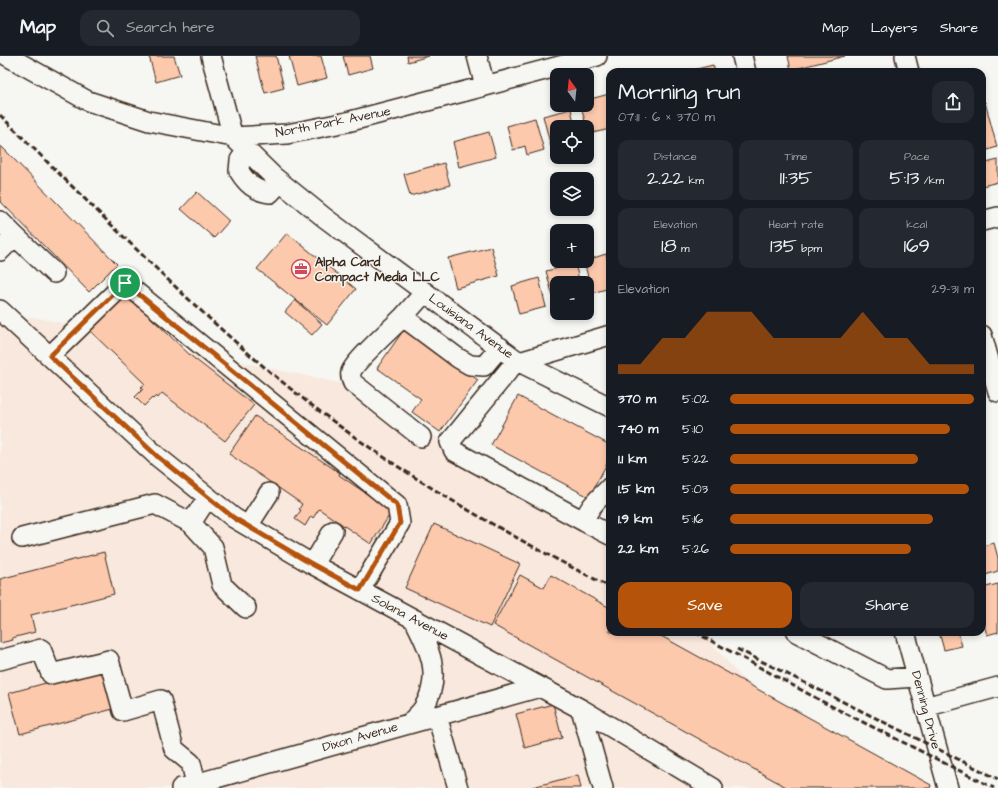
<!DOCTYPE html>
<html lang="en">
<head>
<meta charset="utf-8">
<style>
  body { margin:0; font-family:"Architects Daughter",sans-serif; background:#242831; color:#f1f3f6; height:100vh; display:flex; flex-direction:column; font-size:15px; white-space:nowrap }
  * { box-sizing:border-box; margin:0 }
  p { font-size:13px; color:#9ea1a6 }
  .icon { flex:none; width:22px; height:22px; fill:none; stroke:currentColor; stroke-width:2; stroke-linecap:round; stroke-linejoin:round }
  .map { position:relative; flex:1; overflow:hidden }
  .sheet { position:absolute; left:606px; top:12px; width:380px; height:568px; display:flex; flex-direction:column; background:#171b24; border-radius:12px; box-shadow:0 2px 6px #0003 }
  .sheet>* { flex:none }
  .needle { width:26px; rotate:345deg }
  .controls { position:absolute; left:550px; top:12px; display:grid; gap:8px }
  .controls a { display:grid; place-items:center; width:44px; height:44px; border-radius:8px; background:#171b24; box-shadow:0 2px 6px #0003; font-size:20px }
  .pin { position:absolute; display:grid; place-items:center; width:34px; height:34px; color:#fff; margin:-17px; border:2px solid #fff; border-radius:50%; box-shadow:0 1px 4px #0007 }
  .round { display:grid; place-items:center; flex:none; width:42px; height:42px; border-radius:12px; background:#242831 }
  .head { display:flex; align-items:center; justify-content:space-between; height:68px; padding:0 12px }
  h1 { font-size:22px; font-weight:600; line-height:30px }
  .figures { display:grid; grid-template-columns:repeat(3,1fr); gap:6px; height:68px; padding:4px 12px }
  .figures div { display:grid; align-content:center; border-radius:10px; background:#242831; text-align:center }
  .figures b { font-size:20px; font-weight:600 }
  .figures small { font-size:11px; font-weight:400 }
  .figures p { font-size:11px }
  .chart { height:112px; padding:8px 12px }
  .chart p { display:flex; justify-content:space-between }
  .chart svg { width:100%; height:72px; margin-top:4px; fill:#b45309; opacity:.7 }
  .button { display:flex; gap:8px; margin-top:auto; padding:8px 12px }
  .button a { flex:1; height:46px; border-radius:12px; background:#b45309; color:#fff; font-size:16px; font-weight:600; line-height:46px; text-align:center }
  .button a+a { background:#242831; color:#f1f3f6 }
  ul { padding:0 12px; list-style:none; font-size:13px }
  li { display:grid; grid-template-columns:64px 48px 1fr; align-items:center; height:30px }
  li i { height:10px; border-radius:5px; background:#b45309 }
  header { display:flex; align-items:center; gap:24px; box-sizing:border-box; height:56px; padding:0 20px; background:#171b24; border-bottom:1px solid #363941 }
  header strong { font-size:19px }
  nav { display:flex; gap:22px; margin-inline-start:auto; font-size:14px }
  .search { width:280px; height:36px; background:#242831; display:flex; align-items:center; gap:10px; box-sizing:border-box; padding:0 14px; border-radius:12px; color:#9ea1a6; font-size:15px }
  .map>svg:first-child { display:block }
  .built { fill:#f8e8dd }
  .building { fill:#fdc9ad; stroke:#3b2a1e }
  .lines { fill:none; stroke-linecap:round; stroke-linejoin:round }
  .minor-casing { stroke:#3b2a1e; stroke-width:22 }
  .minor { stroke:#f6f6f2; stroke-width:19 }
  .rail { stroke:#3b2a1e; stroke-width:3; stroke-dasharray:6 3; stroke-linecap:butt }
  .route-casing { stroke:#fff; stroke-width:8 }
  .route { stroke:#b45309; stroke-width:5 }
  .labels { text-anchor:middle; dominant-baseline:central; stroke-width:3; stroke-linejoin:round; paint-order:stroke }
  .street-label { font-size:13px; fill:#3b2a1e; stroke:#f6f6f2 }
  .poi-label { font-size:13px; font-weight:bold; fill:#3b2a1e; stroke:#f6f6f2; text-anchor:start }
</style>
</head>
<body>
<header>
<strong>Map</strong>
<div class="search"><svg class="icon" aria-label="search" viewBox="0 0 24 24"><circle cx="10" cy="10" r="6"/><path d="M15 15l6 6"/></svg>Search here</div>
<nav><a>Map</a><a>Layers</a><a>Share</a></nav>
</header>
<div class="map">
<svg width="998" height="732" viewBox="0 0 998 732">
  <rect width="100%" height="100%" fill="#f6f6f2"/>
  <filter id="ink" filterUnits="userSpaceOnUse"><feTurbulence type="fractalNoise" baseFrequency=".025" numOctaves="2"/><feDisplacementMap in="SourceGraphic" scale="8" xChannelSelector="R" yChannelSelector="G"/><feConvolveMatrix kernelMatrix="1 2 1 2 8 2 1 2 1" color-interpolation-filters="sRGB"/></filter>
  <g filter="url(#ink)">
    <path class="built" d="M 33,261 L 348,329 L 610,482 L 610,576 L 701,576 L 839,732 L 0,732 L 0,265 Z"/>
    <path class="building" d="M 149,0 L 174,0 L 180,19 L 156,26 Z
      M 255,0 L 276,0 L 284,32 L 265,37 Z
      M 289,0 L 321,0 L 327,22 L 297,30 Z
      M 343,0 L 370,0 L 373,12 L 348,19 Z
      M 407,0 L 429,0 L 408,6 Z
      M 788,0 L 845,0 L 791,14 Z
      M 713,9 L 715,16 L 693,16 L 693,14 Z
      M 609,38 L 610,43 L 610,73 L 588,78 L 581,49 L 587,49 L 587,44 Z
      M 985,46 L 997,91 L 982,96 L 982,47 Z
      M 571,53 L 575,71 L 557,71 L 557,89 L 551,91 L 543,60 Z
      M 535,62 L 544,94 L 527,99 L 525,90 L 513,94 L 507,70 Z
      M 489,76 L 496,101 L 459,111 L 453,86 Z
      M 0,89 L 117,208 L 89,236 L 0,145 Z
      M 998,104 L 998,126 L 982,130 L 982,108 Z
      M 444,107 L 450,129 L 410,140 L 404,118 Z
      M 197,136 L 229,165 L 214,182 L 181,153 Z
      M 287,177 L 356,233 L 327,269 L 257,213 Z
      M 491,191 L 499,220 L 456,232 L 448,202 Z
      M 606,198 L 610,213 L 610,232 L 592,237 L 584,205 Z
      M 575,208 L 580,227 L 557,227 L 557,247 L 555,248 L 546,215 Z
      M 539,222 L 546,251 L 519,258 L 512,230 Z
      M 124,236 L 191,300 L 254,349 L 225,385 L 162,337 L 158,342 L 156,340 L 153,343 L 152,342 L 144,350 L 135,341 L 143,333 L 141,331 L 145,328 L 88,273 Z
      M 295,244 L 322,268 L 312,279 L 285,256 Z
      M 405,272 L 478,324 L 440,376 L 412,356 L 421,343 L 377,312 Z
      M 518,340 L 610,389 L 610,402 L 589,441 L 491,389 Z
      M 255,360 L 340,417 L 339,419 L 392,455 L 371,488 L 319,453 L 313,462 L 311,460 L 305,470 L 295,463 L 301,454 L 299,453 L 302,448 L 229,398 Z
      M 434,468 L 520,508 L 490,571 L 405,532 Z
      M 994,487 L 998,502 L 998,515 L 982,520 L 982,490 Z
      M 104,496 L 114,538 L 31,559 L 35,576 L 12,582 L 13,584 L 0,587 L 0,523 Z
      M 520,519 L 544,532 L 551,519 L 610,552 L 610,576 L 654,576 L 931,729 L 930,732 L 788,732 L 493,569 Z
      M 998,528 L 998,576 L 987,579 L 982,562 L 982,532 Z
      M 939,576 L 958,576 L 962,590 L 944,594 Z
      M 101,612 L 113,653 L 20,678 L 9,637 Z
      M 553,648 L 562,682 L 525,692 L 516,658 Z
      M 578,719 L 581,732 L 529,732 Z"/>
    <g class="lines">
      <g class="minor-casing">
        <path id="minor" d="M 7,0 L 88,45 L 149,65 L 233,81 L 287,78 L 347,66 L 485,30 L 597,0
          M 211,0 L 233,81
          M 477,0 L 485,30
          M 742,0 L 746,16
          M 905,0 L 909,16
          M 233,81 L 274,121 L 325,162 L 519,306 L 610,351
          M 247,94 L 240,104 L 239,115 C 247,128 255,135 270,137 L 280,126
          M 0,165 L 15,180 L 0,195
          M 982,165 L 998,161
          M 15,180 L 54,217
          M 425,236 L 403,261 L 458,302 L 470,309 L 484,310 L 500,291
          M 0,254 L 158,401 L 234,462 L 310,507 L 581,653 L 713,732
          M 403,261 C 393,271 355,305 351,316 C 350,320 351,323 353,327 L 421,381
          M 982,279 L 998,336
          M 50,300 L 125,227 L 397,449 L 400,467 L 360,534
          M 517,304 L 450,386 L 454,395 L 585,466
          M 519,306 L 610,279
          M 610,431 C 601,441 586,452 585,466 L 610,479
          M 191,467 L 213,491 L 222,529 L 246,552
          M 248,470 L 269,437
          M 22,482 L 155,448 L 191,467 L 208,441
          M 313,508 L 333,475
          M 796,576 L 887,623 L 916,621
          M 905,576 L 948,732
          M 0,604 L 41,593 L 51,618 L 109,604 L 123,655 L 161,644 L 174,693 L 191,707 L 196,728
          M 925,651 L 998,631
          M 581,653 L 603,732
          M 437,660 L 458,732
          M 410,667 C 414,662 421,657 424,651 C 443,619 429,592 414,563
          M 181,732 L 540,631"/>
      </g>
      <use href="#minor" class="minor"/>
      <path class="rail" d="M 0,59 C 44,103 89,147 133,190 C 195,250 257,309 326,360 C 415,427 512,481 610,531
        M 695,576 L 827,648 L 994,732
        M 737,593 L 998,723"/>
    </g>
  </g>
  <g class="lines" filter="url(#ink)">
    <g class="route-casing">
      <path id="route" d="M 125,227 L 397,449 L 400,467 L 360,534 L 310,507 L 234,462 L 158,401 L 50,300 Z"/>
    </g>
    <use href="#route" class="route"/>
  </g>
  <defs>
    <g id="office-ring" transform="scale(1)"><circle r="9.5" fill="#f6f6f2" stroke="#d1495b" stroke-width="1.5"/><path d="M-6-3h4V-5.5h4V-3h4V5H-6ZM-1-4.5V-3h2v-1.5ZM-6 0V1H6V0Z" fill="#d1495b"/></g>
  </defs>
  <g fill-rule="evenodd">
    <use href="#office-ring" x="301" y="213"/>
  </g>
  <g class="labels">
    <g class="street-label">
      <text transform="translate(333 66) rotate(-11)">North Park Avenue</text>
      <text transform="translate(471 270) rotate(36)">Louisiana Avenue</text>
      <text transform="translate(410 561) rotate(28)">Solana Avenue</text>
      <text transform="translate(926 654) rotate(75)">Denning Drive</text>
      <text transform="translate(360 681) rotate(-16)">Dixon Avenue</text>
    </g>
    <g class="poi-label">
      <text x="315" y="206">Alpha Card<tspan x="315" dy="15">Compact Media LLC</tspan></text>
    </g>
  </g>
</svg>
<div class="controls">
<a><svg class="needle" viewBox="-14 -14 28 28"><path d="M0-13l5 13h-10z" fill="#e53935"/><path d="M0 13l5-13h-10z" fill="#9ea1a6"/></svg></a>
<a><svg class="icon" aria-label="locate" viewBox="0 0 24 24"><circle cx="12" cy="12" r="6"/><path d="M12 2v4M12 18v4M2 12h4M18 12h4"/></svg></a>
<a><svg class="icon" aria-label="layers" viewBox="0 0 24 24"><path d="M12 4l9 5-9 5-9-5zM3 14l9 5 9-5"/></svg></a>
<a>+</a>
<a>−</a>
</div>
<div class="pin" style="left:125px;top:227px;background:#1e9e55"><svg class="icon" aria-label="arrive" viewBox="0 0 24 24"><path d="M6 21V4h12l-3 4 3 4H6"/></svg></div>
<section class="sheet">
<div class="head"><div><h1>Morning run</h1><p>07:11 · 6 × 370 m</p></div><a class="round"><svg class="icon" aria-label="share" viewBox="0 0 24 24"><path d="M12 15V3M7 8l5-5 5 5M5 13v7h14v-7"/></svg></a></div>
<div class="figures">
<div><p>Distance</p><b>2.22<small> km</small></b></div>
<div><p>Time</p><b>11:35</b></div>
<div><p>Pace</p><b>5:13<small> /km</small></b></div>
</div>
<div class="figures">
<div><p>Elevation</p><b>18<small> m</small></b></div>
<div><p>Heart rate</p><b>135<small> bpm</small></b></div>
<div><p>kcal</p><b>169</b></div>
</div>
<div class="chart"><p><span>Elevation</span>29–31 m</p>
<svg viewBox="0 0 160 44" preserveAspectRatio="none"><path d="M0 44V38L10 38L20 22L30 22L40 6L50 6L60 6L70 22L80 22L90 22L100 22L110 6L120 22L130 22L140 38L150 38L160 38V44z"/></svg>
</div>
<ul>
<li><b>370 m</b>5:02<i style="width:100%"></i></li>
<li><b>740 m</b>5:10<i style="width:90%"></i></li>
<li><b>1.1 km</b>5:22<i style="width:77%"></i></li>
<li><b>1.5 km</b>5:03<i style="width:98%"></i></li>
<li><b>1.9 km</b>5:16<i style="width:83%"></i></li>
<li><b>2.2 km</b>5:26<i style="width:74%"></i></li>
</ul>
<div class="button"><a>Save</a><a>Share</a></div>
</section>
</div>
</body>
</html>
